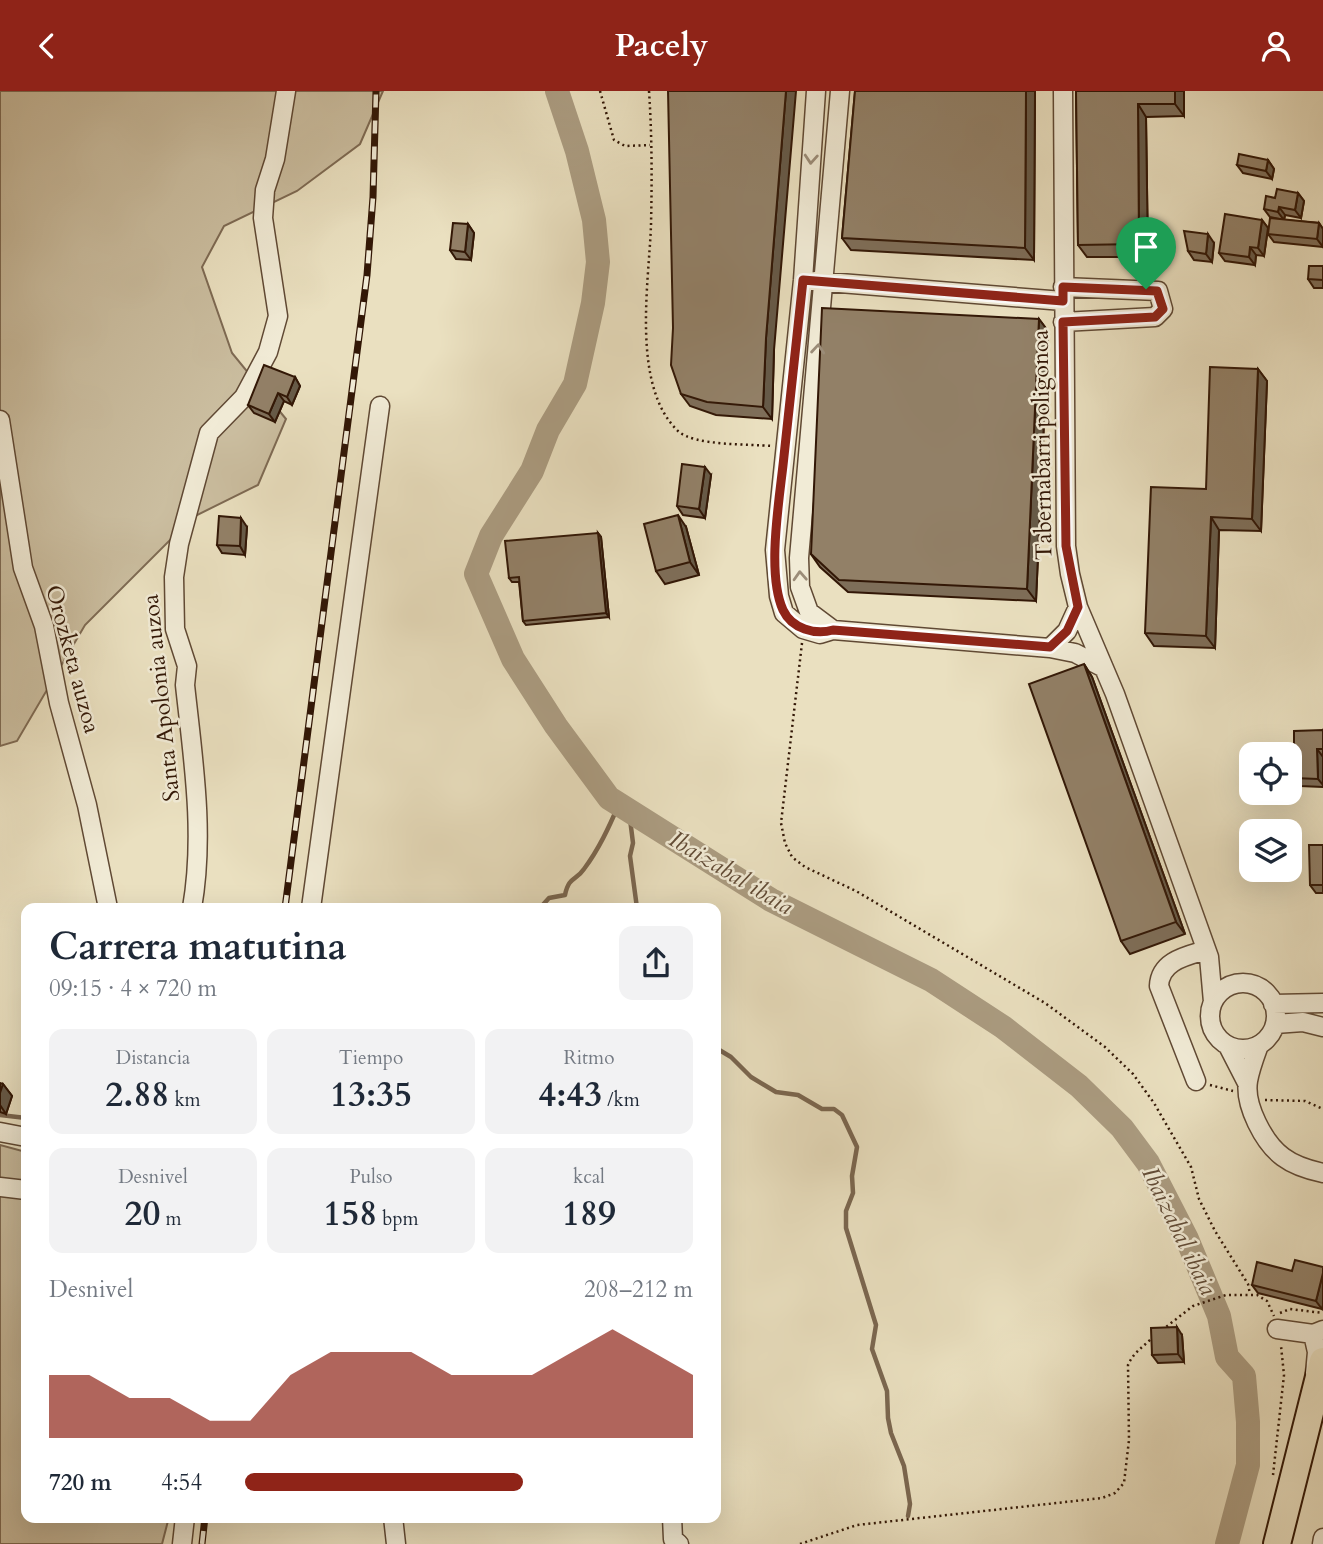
<!DOCTYPE html>
<html lang="es">
<head>
<meta charset="utf-8">
<style>
  body { margin:0; font-family:Cardo,serif; background:#f2f2f3; color:#1f2937; height:100vh; display:flex; flex-direction:column; font-size:26px; white-space:nowrap }
  * { box-sizing:border-box; margin:0 }
  p { font-size:23px; color:#747a83 }
  .icon { flex:none; width:38px; height:38px; fill:none; stroke:currentColor; stroke-width:2; stroke-linecap:round; stroke-linejoin:round }
  .map { position:relative; flex:1; overflow:hidden }
  .details { position:absolute; left:21px; top:812px; width:700px; height:620px; display:flex; flex-direction:column; background:#fff; border-radius:14px; box-shadow:0 7px 28px #0002 }
  .details>* { flex:none }
  .controls { position:absolute; left:1239px; top:651px; display:grid; gap:14px }
  .controls a { display:grid; place-items:center; width:63px; height:63px; border-radius:14px; background:#fff; box-shadow:0 7px 28px #0002; font-size:35px }
  .pin { position:absolute; display:grid; place-items:center; width:60px; height:60px; color:#fff; margin:-72px -30px; border-radius:50% 50% 50% 0; rotate:-45deg; box-shadow:0 0 7px #0007 }
  .pin .icon { rotate:45deg }
  .round { display:grid; place-items:center; flex:none; width:74px; height:74px; border-radius:14px; background:#f2f2f3 }
  .head { display:flex; align-items:center; justify-content:space-between; height:119px; padding:0 28px }
  h1 { font-size:38px; font-weight:700; line-height:52px }
  .figures { display:grid; grid-template-columns:repeat(3,1fr); gap:10px; height:119px; padding:7px 28px }
  .figures div { display:grid; align-content:center; border-radius:14px; background:#f2f2f3; text-align:center }
  .figures b { font-size:35px; font-weight:700 }
  .figures small { font-size:19px; font-weight:400 }
  .figures p { font-size:19px }
  .chart { height:196px; padding:14px 28px }
  .chart p { display:flex; justify-content:space-between }
  .chart svg { width:100%; height:126px; margin-top:7px; fill:#8f2418; opacity:.7 }
  ul { padding:0 28px; list-style:none; font-size:23px }
  li { display:grid; grid-template-columns:112px 84px 1fr; align-items:center; height:52px }
  li i { height:18px; border-radius:9px; background:#8f2418 }
  header { display:flex; justify-content:space-between; align-items:center; height:91px; padding:0 28px; background:#8f2418; color:#fff; font-size:32px; font-weight:700 }
  .map>svg:first-child { display:block }
  .green { fill:#cbbea0; stroke:#7e6a53; stroke-width:2 }
  .lines { fill:none; stroke-linecap:round; stroke-linejoin:round }
  .stream { stroke:#7b6750; stroke-width:4.5 }
  .river { stroke:#ab9c81; stroke-width:24 }
  .minor-casing { stroke:#604934; stroke-width:21 }
  .highway-casing { stroke:#321706; stroke-width:30 }
  .path { stroke:#321706; stroke-width:2.5; stroke-dasharray:2 3.5; stroke-linecap:butt }
  .minor { stroke:#f1ebd6; stroke-width:18 }
  .highway { stroke:#eae0c0; stroke-width:26 }
  .rail-casing { stroke:#321706; stroke-width:7 }
  .rail { stroke:#f1ebd6; stroke-width:4.5; stroke-dasharray:13; stroke-linecap:butt }
  .wall { fill:#7e6e59; stroke:#321706; stroke-width:2 }
  .shaded-wall { fill:#665a48; stroke:#321706; stroke-width:2 }
  .building { fill:#928067; stroke:#321706; stroke-width:2 }
  .oneway { stroke:#9b8c78 }
  .route-casing { stroke:#fff; stroke-width:14 }
  .route { stroke:#8f2418; stroke-width:9 }
  .labels { text-anchor:middle; dominant-baseline:central; stroke-width:5; stroke-linejoin:round; paint-order:stroke }
  .street-label { font-size:23px; fill:#321706; stroke:#f1ebd6 }
  .water-label { font-size:24px; font-style:italic; fill:#624c37; stroke:#f1ebd6 }
</style>
</head>
<body>
<header><svg class="icon" aria-label="back" viewBox="0 0 24 24"><path d="M15 5l-7 7 7 7"/></svg>Pacely<svg class="icon" aria-label="person" viewBox="0 0 24 24"><circle cx="12" cy="8" r="4"/><path d="M4 21q1-7 8-7t8 7"/></svg></header>
<div class="map">
<svg width="1323" height="1453" viewBox="0 0 1323 1453">
  <rect width="100%" height="100%" fill="#eae0c0"/>
  <filter id="stains"><feTurbulence type="fractalNoise" baseFrequency=".00286" numOctaves="4"/><feColorMatrix values="0 0 0 0 .2 0 0 0 0 .09 0 0 0 0 .02 0 0 0 .5 -.17"/></filter>
  <radialGradient id="worn" r=".72"><stop offset=".6" stop-color="#630" stop-opacity="0"/><stop offset="1" stop-color="#630" stop-opacity=".3"/></radialGradient>
  <path class="green" d="M 0,0 L 383,0 L 360,53 L 297,100 L 224,135 L 202,176 L 232,262 L 286,328 L 258,394 L 193,426 L 85,534 L 17,650 L 0,655 Z
    M 0,1054 L 26,1061 L 26,1426 L 169,1426 L 162,1453 L 0,1453 Z"/>
  <g class="lines">
    <path class="stream" d="M 629,720 L 633,752 L 630,765 L 637,817
      M 540,817 L 549,807 L 565,804 C 569,785 576,790 584,778 C 599,758 609,736 619,713
      M 716,957 L 731,966 L 751,986 L 776,1001 L 798,1004 L 822,1018 L 834,1018 L 842,1024 L 857,1056 L 852,1085 L 853,1102 L 846,1120 L 846,1137 L 876,1234 L 872,1258 L 887,1300 L 888,1327 L 891,1342 L 904,1375 L 910,1413 L 908,1425
      M 0,1024 L 26,1027"/>
    <path class="river" d="M 557,0 L 577,60 L 594,129 L 598,171 L 593,212 L 575,293 L 548,339 L 532,380 L 491,445 L 476,483 L 513,568 L 556,635 L 609,707 L 771,809 L 931,889 L 1003,936 L 1079,995 L 1122,1037 L 1148,1072 L 1187,1148 L 1219,1225 L 1227,1266 L 1244,1285 L 1248,1331 L 1248,1374 L 1227,1453"/>
    <g class="minor-casing">
      <path id="minor" d="M 816,0 L 803,189 L 775,459 L 779,505 L 784,522 L 803,538 L 820,543 L 833,539
        M 840,0 L 799,467 L 800,496 L 809,521 L 833,539 L 1050,557 L 1075,562 L 1102,576
        M 1063,0 L 1066,455 L 1070,483 L 1078,516 L 1115,603 L 1209,866 L 1213,911
        M 815,190 L 1063,210
        M 1063,196 L 1158,200 L 1163,218 L 1155,226 L 1063,231
        M 0,329 L 23,477 L 44,535 L 59,612 L 87,714 L 108,817
        M 1050,557 L 1067,540 L 1078,516
        M 192,817 C 205,743 193,668 185,594 L 187,575 L 175,538 L 174,486 L 179,453 L 209,342 L 244,306 L 268,261 L 278,225 L 263,127 L 265,99 L 275,68 L 286,0
        M 311,817 L 380,315
        M1210 925a33 33 0 1 1 66 0a33 33 0 1 1-66 0Z
        M 1273,913 L 1323,912
        M 1275,933 L 1303,931 L 1323,936
        M 1259,954 C 1255,965 1250,978 1248,990 C 1244,1014 1264,1052 1283,1066 C 1295,1075 1309,1079 1323,1082
        M 1228,955 L 1247,992
        M 1196,990 L 1159,895 C 1160,870 1186,865 1206,859
        M 0,1041 L 26,1046
        M 0,1096 L 26,1099
        M 1277,1238 L 1313,1243 L 1323,1239
        M 1313,1243 L 1317,1261 L 1315,1282
        M 393,1426 L 396,1453
        M 672,1426 L 673,1448 L 679,1453
        M 182,1453 L 185,1426
        M 1322,1453 L 1323,1447"/>
    </g>
    <g class="highway-casing">
      <path id="highway" d="M 1277,1453 L 1323,1270"/>
    </g>
    <path class="path" d="M 600,0 L 614,49 L 625,55 L 650,54
      M 649,0 C 652,44 652,89 651,134 C 649,192 631,295 678,340 C 694,355 749,353 772,355
      M 802,552 L 781,732 L 785,752 L 792,766 L 805,776 L 856,800 L 1045,912 L 1105,956 L 1133,983 L 1154,1012 L 1191,1076 L 1199,1108 L 1215,1140 L 1248,1193 L 1250,1203
      M 1210,994 L 1233,1000
      M 1265,1009 L 1305,1010 L 1323,1018
      M 1280,1222 L 1290,1218 L 1323,1222
      M 1162,1239 L 1193,1215 L 1226,1204 L 1257,1204 L 1267,1210 L 1274,1225
      M 1273,1384 L 1284,1284 L 1281,1255
      M 800,1453 L 857,1434 L 1102,1407 L 1115,1402 L 1124,1392 L 1129,1349 L 1128,1274 C 1133,1262 1143,1256 1152,1247"/>
    <use href="#minor" class="minor"/>
    <use href="#highway" class="highway"/>
    <g class="rail-casing">
      <path id="rail" d="M 285,817 L 367,184 L 373,106 L 376,0
        M 202,1453 L 205,1426"/>
    </g>
    <use href="#rail" class="rail"/>
  </g>
  <path class="wall" d="M 855,0 L 1035,0 L 1034,169 L 851,159 L 842,147 Z
    M 1076,0 L 1184,0 L 1184,25 L 1146,26 L 1148,166 L 1087,166 L 1078,154 Z
    M 1268,69 L 1274,78 L 1272,88 L 1243,82 L 1237,74 Z
    M 1298,102 L 1304,110 L 1301,127 L 1285,124 L 1284,129 L 1319,132 L 1323,138 L 1323,156 L 1274,151 L 1268,143 L 1279,128 L 1270,126 L 1264,118 L 1275,107 Z
    M 1262,129 L 1268,137 L 1264,165 L 1256,164 L 1255,174 L 1225,170 L 1219,162 Z
    M 468,133 L 474,142 L 471,169 L 456,168 L 450,159 Z
    M 1214,152 L 1212,171 L 1194,169 L 1188,160 Z
    M 1323,175 L 1323,197 L 1314,197 L 1308,188 Z
    M 1039,228 L 1048,240 L 1036,510 L 848,501 L 820,476 L 811,463 Z
    M 774,259 L 772,328 L 716,324 L 690,315 L 681,303 Z
    M 1258,278 L 1267,290 L 1261,440 L 1219,439 L 1215,557 L 1154,555 L 1145,542 Z
    M 295,286 L 300,295 L 292,314 L 284,310 L 275,331 L 254,322 L 248,314 Z
    M 711,384 L 705,427 L 683,424 L 677,415 Z
    M 247,436 L 245,464 L 222,462 L 217,454 Z
    M 686,436 L 699,484 L 665,493 L 656,480 Z
    M 598,442 L 601,446 L 609,526 L 526,534 L 523,530 L 519,491 L 512,491 L 509,487 Z
    M 1084,573 L 1092,586 L 1185,843 L 1130,863 L 1121,850 Z
    M 1323,639 L 1323,696 L 1300,695 L 1294,687 Z
    M 1323,754 L 1323,802 L 1316,802 L 1310,794 Z
    M 0,992 L 3,993 L 12,1005 L 6,1023 L 0,1021 Z
    M 1323,1176 L 1323,1214 L 1322,1218 L 1258,1202 L 1252,1194 L 1292,1180 Z
    M 1182,1244 L 1184,1271 L 1158,1272 L 1152,1264 Z"/>
  <path class="shaded-wall" d="M 786,0 L 796,0 L 774,259 L 772,328 L 763,316 L 766,247 Z
    M 1026,0 L 1035,0 L 1034,169 L 1025,157 Z
    M 1175,0 L 1184,0 L 1184,25 L 1175,13 Z
    M 1138,13 L 1146,26 L 1148,166 L 1139,153 Z
    M 1268,69 L 1274,78 L 1272,88 L 1266,80 Z
    M 1298,102 L 1304,110 L 1301,127 L 1295,119 Z
    M 1279,116 L 1285,124 L 1284,129 L 1278,121 Z
    M 1262,129 L 1268,137 L 1264,165 L 1258,157 Z
    M 1319,132 L 1323,138 L 1323,156 L 1317,148 Z
    M 468,133 L 474,142 L 471,169 L 465,161 Z
    M 1208,143 L 1214,152 L 1212,171 L 1206,163 Z
    M 1250,156 L 1256,164 L 1255,174 L 1249,166 Z
    M 1039,228 L 1048,240 L 1036,510 L 1027,498 Z
    M 1258,278 L 1267,290 L 1261,440 L 1252,428 Z
    M 295,286 L 300,295 L 292,314 L 287,306 Z
    M 278,302 L 284,310 L 275,331 L 269,323 Z
    M 705,376 L 711,384 L 705,427 L 699,418 Z
    M 678,424 L 686,436 L 699,484 L 690,471 Z
    M 1211,426 L 1219,439 L 1215,557 L 1206,545 Z
    M 241,427 L 247,436 L 245,464 L 240,455 Z
    M 598,442 L 601,446 L 609,526 L 606,522 Z
    M 1084,573 L 1092,586 L 1185,843 L 1176,831 Z
    M 1317,658 L 1323,666 L 1323,694 L 1318,688 Z
    M 3,993 L 12,1005 L 6,1023 L 0,1014 L 0,1002 Z
    M 1323,1182 L 1323,1214 L 1322,1218 L 1316,1210 Z
    M 1177,1236 L 1182,1244 L 1184,1271 L 1178,1263 Z"/>
  <path class="building" d="M 668,0 L 786,0 L 766,247 L 763,316 L 707,311 L 681,303 L 671,274 L 673,237 Z
    M 855,0 L 1026,0 L 1025,157 L 842,147 Z
    M 1076,0 L 1175,0 L 1175,13 L 1138,13 L 1139,153 L 1078,154 Z
    M 1239,63 L 1268,69 L 1266,80 L 1237,74 Z
    M 1277,98 L 1298,102 L 1295,119 L 1279,116 L 1278,121 L 1264,118 L 1266,105 L 1275,107 Z
    M 1225,123 L 1262,129 L 1258,157 L 1250,156 L 1249,166 L 1219,162 Z
    M 1270,127 L 1319,132 L 1317,148 L 1268,143 Z
    M 453,132 L 468,133 L 465,161 L 450,159 Z
    M 1184,140 L 1208,143 L 1206,163 L 1188,160 Z
    M 1309,175 L 1323,175 L 1323,189 L 1308,188 Z
    M 822,217 L 1039,228 L 1027,498 L 839,489 L 811,463 Z
    M 264,274 L 295,286 L 287,306 L 278,302 L 269,323 L 248,314 Z
    M 1210,276 L 1258,278 L 1252,428 L 1211,426 L 1206,545 L 1145,542 L 1151,396 L 1206,398 Z
    M 682,373 L 705,376 L 699,418 L 677,415 Z
    M 678,424 L 690,471 L 656,480 L 644,433 Z
    M 219,425 L 241,427 L 240,455 L 217,454 Z
    M 598,442 L 606,522 L 523,530 L 519,486 L 509,487 L 505,450 Z
    M 1084,573 L 1176,831 L 1121,850 L 1029,593 Z
    M 1323,639 L 1323,658 L 1317,658 L 1318,688 L 1294,687 L 1294,640 Z
    M 1309,754 L 1323,754 L 1323,794 L 1310,794 Z
    M 1295,1169 L 1323,1176 L 1323,1182 L 1316,1210 L 1252,1194 L 1257,1171 L 1292,1180 Z
    M 1177,1236 L 1178,1263 L 1152,1264 L 1151,1237 Z"/>
  <defs><path id="oneway-chevron" d="M-2-3.5L2.5 0L-2 3.5" fill="none" stroke-width="1.6" stroke-linecap="round" stroke-linejoin="round" transform="scale(1.75)"/></defs>
  <g class="oneway">
    <use href="#oneway-chevron" transform="translate(811 68) rotate(94)"/>
    <use href="#oneway-chevron" transform="translate(818 258) rotate(-85)"/>
    <use href="#oneway-chevron" transform="translate(800 485) rotate(-93)"/>
  </g>
  <g class="lines">
    <g class="route-casing">
      <path id="route" d="M 803,189 L 1063,210 L 1063,196 L 1157,200 L 1163,218 L 1155,226 L 1063,231 L 1066,455 L 1078,516 L 1067,540 L 1050,556 L 833,539 C 815,544 792,538 783,519 C 766,481 780,406 784,365 C 790,306 797,248 803,189 Z"/>
    </g>
    <use href="#route" class="route"/>
  </g>
  <g class="labels">
    <g class="street-label">
      <text transform="translate(1042 354) rotate(-91)">Tabernabarri poligonoa</text>
      <text transform="translate(73 568) rotate(75)">Orozketa auzoa</text>
      <text transform="translate(161 607) rotate(-96)">Santa Apolonia auzoa</text>
    </g>
    <g class="water-label">
      <text transform="translate(731 782) rotate(31)">Ibaizabal ibaia</text>
      <text transform="translate(1179 1140) rotate(64)">Ibaizabal ibaia</text>
    </g>
  </g>
  <rect width="100%" height="100%" filter="url(#stains)"/>
  <rect width="100%" height="100%" fill="url(#worn)"/>
</svg>
<div class="controls">
<a><svg class="icon" aria-label="locate" viewBox="0 0 24 24"><circle cx="12" cy="12" r="6"/><path d="M12 2v4M12 18v4M2 12h4M18 12h4"/></svg></a>
<a><svg class="icon" aria-label="layers" viewBox="0 0 24 24"><path d="M12 4l9 5-9 5-9-5zM3 14l9 5 9-5"/></svg></a>
</div>
<div class="pin" style="left:1146px;top:198px;background:#1e9e55"><svg class="icon" aria-label="arrive" viewBox="0 0 24 24"><path d="M6 21V4h12l-3 4 3 4H6"/></svg></div>
<section class="details">
<div class="head"><div><h1>Carrera matutina</h1><p>09:15 · 4 × 720 m</p></div><a class="round"><svg class="icon" aria-label="share" viewBox="0 0 24 24"><path d="M12 15V3M7 8l5-5 5 5M5 13v7h14v-7"/></svg></a></div>
<div class="figures">
<div><p>Distancia</p><b>2.88<small> km</small></b></div>
<div><p>Tiempo</p><b>13:35</b></div>
<div><p>Ritmo</p><b>4:43<small> /km</small></b></div>
</div>
<div class="figures">
<div><p>Desnivel</p><b>20<small> m</small></b></div>
<div><p>Pulso</p><b>158<small> bpm</small></b></div>
<div><p>kcal</p><b>189</b></div>
</div>
<div class="chart"><p><span>Desnivel</span>208–212 m</p>
<svg viewBox="0 0 160 44" preserveAspectRatio="none"><path d="M0 44V22L10 22L20 30L30 30L40 38L50 38L60 22L70 14L80 14L90 14L100 22L110 22L120 22L130 14L140 6L150 14L160 22V44z"/></svg>
</div>
<ul>
<li><b>720 m</b>4:54<i style="width:62%"></i></li>
</ul>
</section>
</div>
</body>
</html>
